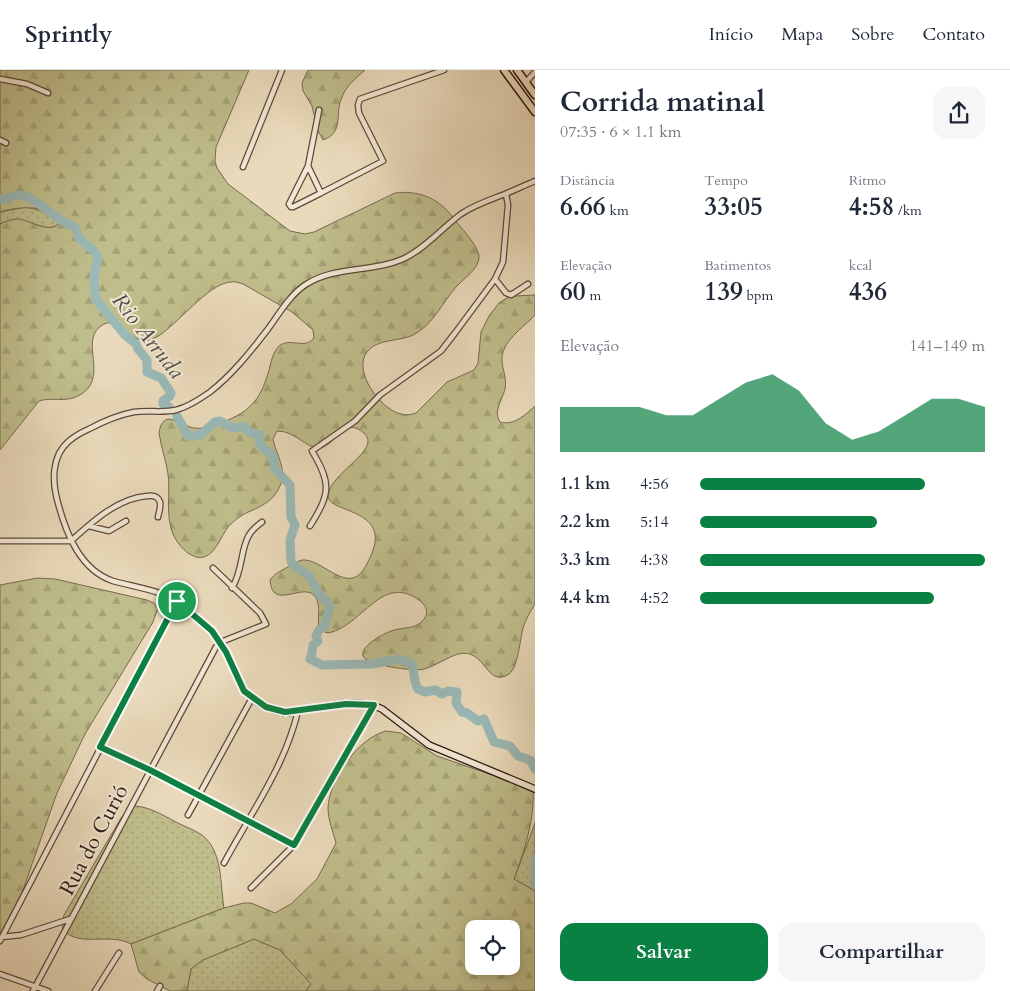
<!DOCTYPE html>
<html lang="pt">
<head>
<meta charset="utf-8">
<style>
  body { margin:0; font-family:Cardo,serif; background:#f6f6f7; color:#1f2937; height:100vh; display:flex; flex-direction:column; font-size:19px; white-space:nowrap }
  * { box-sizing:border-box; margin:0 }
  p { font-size:16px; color:#747a83 }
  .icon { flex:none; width:28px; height:28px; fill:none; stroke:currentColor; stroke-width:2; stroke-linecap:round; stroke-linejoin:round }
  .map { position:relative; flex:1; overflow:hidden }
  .side { display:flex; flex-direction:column; background:#fff; width:475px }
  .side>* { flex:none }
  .fabs { position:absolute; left:465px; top:850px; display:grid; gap:10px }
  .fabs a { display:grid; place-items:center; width:55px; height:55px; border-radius:10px; background:#fff; box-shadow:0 2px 8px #0003; font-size:25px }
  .pin { position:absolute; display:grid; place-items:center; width:42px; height:42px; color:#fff; margin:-21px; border:2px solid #fff; border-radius:50%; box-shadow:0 1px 5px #0007 }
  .round { display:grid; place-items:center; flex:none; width:52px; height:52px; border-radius:15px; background:#f6f6f7 }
  .head { display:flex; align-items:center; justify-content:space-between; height:85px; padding:0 25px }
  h1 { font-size:28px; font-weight:800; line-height:38px }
  .stats { display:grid; grid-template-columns:repeat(3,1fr); gap:8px; height:85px; padding:5px 25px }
  .stats div { display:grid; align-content:center }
  .stats b { font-size:25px; font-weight:800 }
  .stats small { font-size:14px; font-weight:400 }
  .stats p { font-size:14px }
  .chart { height:140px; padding:10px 25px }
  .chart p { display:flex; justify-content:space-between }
  .chart svg { width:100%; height:90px; margin-top:5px; fill:#0b8043; opacity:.7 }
  .button { display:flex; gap:10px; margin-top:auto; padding:10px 25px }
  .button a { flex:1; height:58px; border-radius:15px; background:#0b8043; color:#fff; font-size:20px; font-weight:800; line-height:58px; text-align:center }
  .button a+a { background:#f6f6f7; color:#1f2937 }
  ul { padding:0 25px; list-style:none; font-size:16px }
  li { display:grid; grid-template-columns:80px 60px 1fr; align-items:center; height:38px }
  li i { height:12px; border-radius:6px; background:#0b8043 }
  header { display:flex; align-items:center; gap:30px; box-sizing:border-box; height:70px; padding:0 25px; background:#fff; border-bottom:1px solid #e0e1e3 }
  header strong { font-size:24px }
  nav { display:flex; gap:28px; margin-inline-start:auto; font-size:18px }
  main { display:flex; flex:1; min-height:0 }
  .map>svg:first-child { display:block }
  .grass { fill:url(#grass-dots); stroke:#766a4e }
  .forest { fill:url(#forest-firs); stroke:#766a4e; fill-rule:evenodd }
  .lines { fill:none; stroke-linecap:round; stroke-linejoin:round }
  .river { stroke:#9ab9b7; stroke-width:9 }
  .street-casing { stroke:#5c483b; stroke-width:7 }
  .secondary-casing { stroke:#2c1810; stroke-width:8 }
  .primary-casing { stroke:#2c1810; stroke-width:9 }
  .street { stroke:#f1e7d3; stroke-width:4.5 }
  .secondary { stroke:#f1e7d3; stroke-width:5.5 }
  .primary { stroke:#eadabb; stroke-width:6 }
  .route-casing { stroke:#fff; stroke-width:10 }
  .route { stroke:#0b8043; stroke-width:6 }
  .labels { text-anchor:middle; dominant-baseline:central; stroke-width:4; stroke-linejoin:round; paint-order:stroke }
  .street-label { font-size:21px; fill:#2c1810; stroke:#f1e7d3 }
  .water-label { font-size:22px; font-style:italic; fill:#52504a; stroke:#f1e7d3 }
</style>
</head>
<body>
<header>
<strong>Sprintly</strong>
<nav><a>Início</a><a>Mapa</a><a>Sobre</a><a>Contato</a></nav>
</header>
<main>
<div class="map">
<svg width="535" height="921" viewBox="0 0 535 921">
  <defs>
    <pattern id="grass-dots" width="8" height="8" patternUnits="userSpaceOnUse" patternTransform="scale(1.25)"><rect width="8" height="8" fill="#bfbd8b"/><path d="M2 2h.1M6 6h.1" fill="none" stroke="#a4a277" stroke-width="1.8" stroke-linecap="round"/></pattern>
    <pattern id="forest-firs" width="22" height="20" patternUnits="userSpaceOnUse" patternTransform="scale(1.25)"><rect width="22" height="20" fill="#bfbd8b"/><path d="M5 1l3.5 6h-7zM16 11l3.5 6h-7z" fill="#a4a277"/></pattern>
  </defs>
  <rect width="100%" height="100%" fill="#eadabb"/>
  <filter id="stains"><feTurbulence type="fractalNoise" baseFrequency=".004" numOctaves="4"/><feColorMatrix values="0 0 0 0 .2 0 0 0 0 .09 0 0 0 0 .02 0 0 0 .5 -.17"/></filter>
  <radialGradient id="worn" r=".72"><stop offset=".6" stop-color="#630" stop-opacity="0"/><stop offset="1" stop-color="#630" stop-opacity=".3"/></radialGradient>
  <path class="grass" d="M 26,137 L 54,144 L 60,148 L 61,152 L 57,156 L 48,158 L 37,155 L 0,154 L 0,142 Z
    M 135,736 C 149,737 161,744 174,751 C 183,756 193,759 202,765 C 223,781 220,814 224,838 L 131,874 C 107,862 81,878 63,860 L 62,852 L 64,845 L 121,748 L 129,739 Z
    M 535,753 L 535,821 L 514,809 Z
    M 254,869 L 280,880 L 312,914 L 306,921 L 187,921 L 191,899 L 203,890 Z"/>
  <path class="forest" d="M 0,0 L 249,0 L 216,77 L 215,91 L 217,98 L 228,114 L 290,161 L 305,164 L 314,162 L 395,123 C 418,120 438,128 452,146 C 459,156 479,176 479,187 C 479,199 463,209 456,217 C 442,233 433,255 413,265 C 399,272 378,268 367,282 C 352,301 381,340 401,344 C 406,345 411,345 416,343 L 447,312 L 474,300 L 478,293 L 481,262 L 489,246 L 499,233 L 507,228 L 515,226 L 535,225 L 535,245 C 523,258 500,272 502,292 C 503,301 507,309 505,319 C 502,331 493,341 500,352 C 514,356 525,345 535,336 L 535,534 C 530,542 526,549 523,558 C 520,569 518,598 509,604 C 486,619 486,577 458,584 C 446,588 435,596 424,599 C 415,602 366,595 363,586 C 360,577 382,564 389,562 C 397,558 406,559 415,556 C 420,554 423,551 426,546 C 428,539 425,535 419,530 C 381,503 363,556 328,563 L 319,560 C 317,550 321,537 316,528 C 306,509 272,543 270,510 C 275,503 281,501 288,497 C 293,495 297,491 302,490 C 321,488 344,521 361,503 C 366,497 369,490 372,483 C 390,438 328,443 328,426 C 329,403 383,380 364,363 C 344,345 335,377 319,378 C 305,378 296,361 277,361 L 273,369 C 276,385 288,400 280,416 C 269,440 249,437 233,452 C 222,460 218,483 204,487 C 195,490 184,481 179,474 C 163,454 171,427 168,404 C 166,390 161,377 159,363 C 163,337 179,355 194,358 C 201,359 209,357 216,355 C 248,343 260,333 269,300 C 271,292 273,282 279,276 C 290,267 305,280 314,268 L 313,260 L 292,242 L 243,214 C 239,213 235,211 231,212 C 208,213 176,257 155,268 C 134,280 119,246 104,254 C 75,269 114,310 76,327 C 64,332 51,327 39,331 L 0,380 L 0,154 C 6,151 12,149 19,149 C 33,151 49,165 61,152 L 60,148 C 43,135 20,136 0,142 Z
    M 308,0 L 365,0 C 356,8 346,16 342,27 C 334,44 345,62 323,70 L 318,61 L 312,36 L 303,21 L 302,13 Z
    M 37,508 L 55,509 L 147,530 L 154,533 L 158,538 L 153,552 L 85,664 L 57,723 L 18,834 L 0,866 L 0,515 Z
    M 386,661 L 401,663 L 437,686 L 533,719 C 535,749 524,782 514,809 L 535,821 L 535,921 L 306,921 L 311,914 L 280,880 L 254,869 L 203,890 L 191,899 L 187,921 L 170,921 L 147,909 L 139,902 L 131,874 L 224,838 L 244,833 L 251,833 L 275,843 L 291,834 L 317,809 L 336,773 C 333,762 328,749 328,738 C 329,710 358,668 386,661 ZM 474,859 L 511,859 L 511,896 L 474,896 Z"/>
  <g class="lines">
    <path class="river" d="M 0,128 L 4,130 C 9,128 13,125 19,125 C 37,126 56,152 75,157 L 79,168 L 94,181 L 98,187 L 94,205 L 95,226 L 97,231 L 124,264 L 136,274 L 138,279 L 147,290 L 147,302 L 161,308 L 171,323 L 170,326 L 163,331 L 163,334 L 169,337
      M 177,346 L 188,366 L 200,365 L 215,352 L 220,351 L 233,358 L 245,357 L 249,362 L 260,365 C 256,378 266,378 273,386 L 275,399 L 290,415 L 291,447 L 295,455 L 290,470 L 291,491 L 293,495 L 309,506 L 320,526 L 328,533 L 330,537 L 324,557 L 319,560 L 316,566 L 318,571 L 313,575 L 312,583 L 310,589 L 322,595 L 372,594 L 400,589 L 411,593 C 415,601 413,611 418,619 L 425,622 L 435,620 L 442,624 L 448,621 L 457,622 L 456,633 L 462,642 L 467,643 L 478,651 L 484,649 L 494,672 L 510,676 L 518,686 L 530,690 L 535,699
      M 535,789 L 535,799
      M 535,805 L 535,815"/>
    <g class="street-casing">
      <path id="street" d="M 0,9 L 27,14 L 48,23
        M 526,12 L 535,2
        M 319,40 L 308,96 L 321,123 L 383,91 L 359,43 L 358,35 L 360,29 L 444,0
        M 0,70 L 6,73
        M 308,96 L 289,134 L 291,137 L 293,137 L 321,123
        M 243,97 L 282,0
        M 495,209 L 506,223 L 511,225 L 528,214
        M 89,456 L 109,461 L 126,451
        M 310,456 C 330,424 332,414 312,381 L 355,351 L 380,325 L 441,281 L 455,263 L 495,209 L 503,192 L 508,135 L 506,124
        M 0,471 L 71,471
        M 71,471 C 92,452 118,428 147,426 C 153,425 158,426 160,432 C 161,437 159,442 158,447
        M 232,518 C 243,500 240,483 248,467 C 251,460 257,456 262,452
        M 285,643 C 238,635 241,606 221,573 C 211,557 185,534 168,526 C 151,519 131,516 113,511 C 80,500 66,463 58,433 C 52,412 51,386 69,371 C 75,366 82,362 89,359 C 104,351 118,345 134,342 C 148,340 163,343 176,340 C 188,337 200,329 210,322 C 232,305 251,281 268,259 C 279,244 289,226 305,215 C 335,195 373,203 405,188 C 427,177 442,158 461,144 C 474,135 490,130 505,124 C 515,120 525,115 535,111
        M 101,677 L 150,700 L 294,775
        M 188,745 L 252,628
        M 224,793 C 251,743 285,696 298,641
        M 251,818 L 294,775 L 374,635
        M 2,867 L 21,865 L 70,849
        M 0,871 L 177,531
        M 0,904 L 48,921
        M 33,921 L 216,577 L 221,572 L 266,554 L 260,543 L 213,498
        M 95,921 L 119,883
        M 157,921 L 160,916"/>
    </g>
    <g class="secondary-casing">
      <path id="secondary" d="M 285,643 C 314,640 355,625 382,639 L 429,675 L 535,719"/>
    </g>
    <g class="primary-casing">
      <path id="primary" d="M 504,0 L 535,42
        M 517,0 L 535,25"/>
    </g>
    <use href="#street" class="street"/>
    <use href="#secondary" class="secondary"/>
    <use href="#primary" class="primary"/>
  </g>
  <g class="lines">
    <g class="route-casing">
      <path id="route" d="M 177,531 L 212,561 L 226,582 L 244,621 L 266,637 L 285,642 L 346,634 L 374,635 L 294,775 L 150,700 L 100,677 Z"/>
    </g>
    <use href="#route" class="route"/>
  </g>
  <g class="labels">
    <g class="street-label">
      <text transform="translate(94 770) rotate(-62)">Rua do Curió</text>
    </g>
    <g class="water-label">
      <text transform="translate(148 266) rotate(52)">Rio Arruda</text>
    </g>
  </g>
  <rect width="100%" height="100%" filter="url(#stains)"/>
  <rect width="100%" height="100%" fill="url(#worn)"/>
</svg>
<div class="fabs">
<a><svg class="icon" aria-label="locate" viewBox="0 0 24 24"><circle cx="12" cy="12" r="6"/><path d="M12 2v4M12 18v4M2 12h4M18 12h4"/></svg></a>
</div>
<div class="pin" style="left:177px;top:531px;background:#1e9e55"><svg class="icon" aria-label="arrive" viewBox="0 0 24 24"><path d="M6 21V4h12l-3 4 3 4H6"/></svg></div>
</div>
<section class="side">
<div class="head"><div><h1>Corrida matinal</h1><p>07:35 · 6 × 1.1 km</p></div><a class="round"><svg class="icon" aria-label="share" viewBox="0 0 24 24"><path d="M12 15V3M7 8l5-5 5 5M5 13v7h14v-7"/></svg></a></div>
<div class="stats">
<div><p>Distância</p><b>6.66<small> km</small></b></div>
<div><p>Tempo</p><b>33:05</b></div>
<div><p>Ritmo</p><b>4:58<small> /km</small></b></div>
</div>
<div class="stats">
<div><p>Elevação</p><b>60<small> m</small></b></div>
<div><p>Batimentos</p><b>139<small> bpm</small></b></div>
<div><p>kcal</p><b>436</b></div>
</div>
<div class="chart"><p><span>Elevação</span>141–149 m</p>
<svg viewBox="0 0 160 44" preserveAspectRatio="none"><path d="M0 44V22L10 22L20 22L30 22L40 26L50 26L60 18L70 10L80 6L90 14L100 30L110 38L120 34L130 26L140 18L150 18L160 22V44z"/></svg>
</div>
<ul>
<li><b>1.1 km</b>4:56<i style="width:79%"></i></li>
<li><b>2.2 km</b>5:14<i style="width:62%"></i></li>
<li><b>3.3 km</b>4:38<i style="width:100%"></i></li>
<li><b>4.4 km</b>4:52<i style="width:82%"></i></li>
</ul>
<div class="button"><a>Salvar</a><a>Compartilhar</a></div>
</section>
</main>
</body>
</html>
